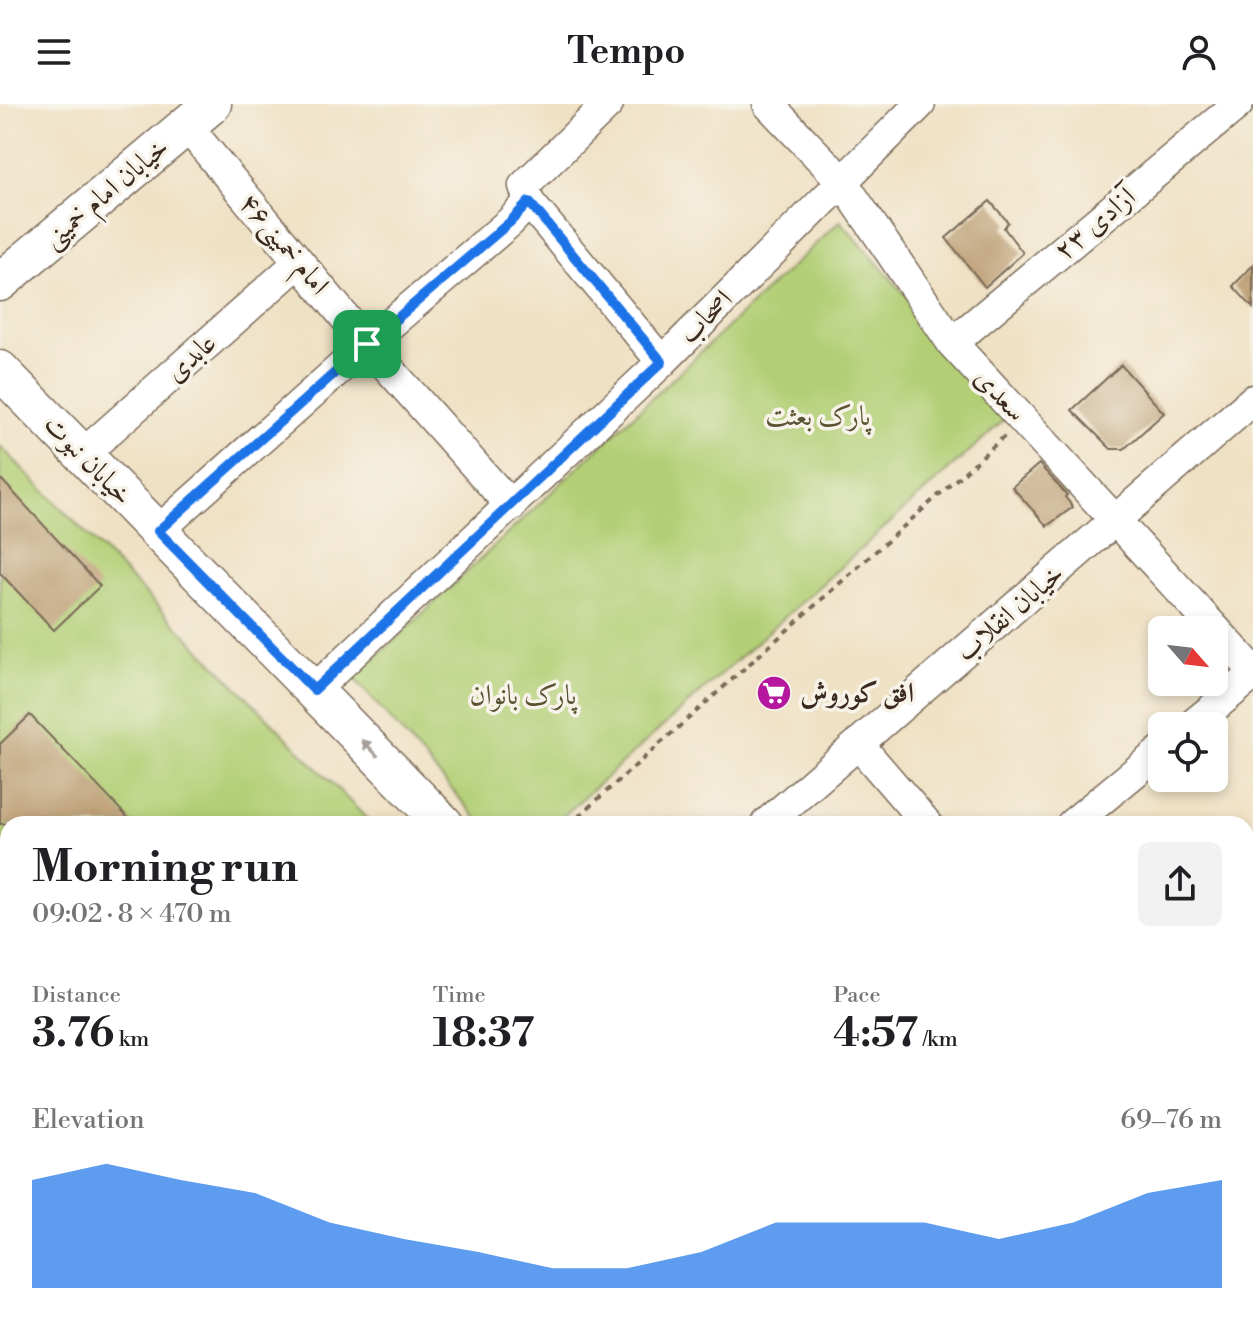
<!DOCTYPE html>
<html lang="en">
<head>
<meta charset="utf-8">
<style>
  body { margin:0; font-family:"Libre Bodoni",Amiri,serif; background:#f2f2f2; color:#202124; height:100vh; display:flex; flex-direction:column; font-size:30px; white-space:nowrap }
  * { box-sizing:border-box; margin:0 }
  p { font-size:26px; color:#757577 }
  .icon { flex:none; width:44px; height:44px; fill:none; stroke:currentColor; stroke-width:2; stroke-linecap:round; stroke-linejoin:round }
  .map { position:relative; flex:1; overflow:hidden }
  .sheet { position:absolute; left:0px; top:712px; width:1254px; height:512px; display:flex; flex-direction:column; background:#fff; border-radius:24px 24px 0 0; box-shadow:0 4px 12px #0003 }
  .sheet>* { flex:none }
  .needle { width:52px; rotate:118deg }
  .buttons { position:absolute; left:1148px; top:512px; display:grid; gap:16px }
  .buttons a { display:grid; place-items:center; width:80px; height:80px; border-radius:12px; background:#fff; box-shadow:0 4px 12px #0003; font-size:40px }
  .pin { position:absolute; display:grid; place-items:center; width:68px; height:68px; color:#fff; margin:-34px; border-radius:16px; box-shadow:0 4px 12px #0006 }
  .round { display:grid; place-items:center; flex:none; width:84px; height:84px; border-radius:12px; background:#f2f2f2 }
  .overview { display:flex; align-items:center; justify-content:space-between; height:136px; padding:0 32px }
  h1 { font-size:44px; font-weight:700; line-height:60px }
  .metrics { display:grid; grid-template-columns:repeat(3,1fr); gap:12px; height:136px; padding:8px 32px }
  .metrics div { display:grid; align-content:center }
  .metrics b { font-size:40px; font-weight:700 }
  .metrics small { font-size:22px; font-weight:400 }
  .metrics p { font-size:22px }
  .chart { height:224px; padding:16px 32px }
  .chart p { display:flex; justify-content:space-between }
  .chart svg { width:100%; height:144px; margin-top:8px; fill:#1a73e8; opacity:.7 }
  header { display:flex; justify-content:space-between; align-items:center; height:104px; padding:0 32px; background:#fff; font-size:36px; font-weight:700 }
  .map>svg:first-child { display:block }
  .green { fill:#b2cf76; stroke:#767c4a; stroke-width:2 }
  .building { fill:#bea077 }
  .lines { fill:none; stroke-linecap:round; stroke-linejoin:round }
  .minor-casing { stroke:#7a6a58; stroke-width:33 }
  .major-casing { stroke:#7a6a58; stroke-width:41 }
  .path { stroke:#7a6a58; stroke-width:4; stroke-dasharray:6 6; stroke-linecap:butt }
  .minor { stroke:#fff; stroke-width:30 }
  .major { stroke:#fff; stroke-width:38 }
  .oneway { fill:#a79f9a }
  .route-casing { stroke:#fff; stroke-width:16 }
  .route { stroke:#1a73e8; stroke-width:10 }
  .labels { text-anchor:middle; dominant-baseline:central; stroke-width:7; stroke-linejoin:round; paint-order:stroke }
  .street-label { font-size:28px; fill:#3b2a1e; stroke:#f7f3e8 }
  .park-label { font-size:28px; fill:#595334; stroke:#f7f3e8 }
  .poi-label { font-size:28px; font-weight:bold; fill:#3b2a1e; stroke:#f7f3e8; text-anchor:start }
</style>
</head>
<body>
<header><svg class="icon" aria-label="menu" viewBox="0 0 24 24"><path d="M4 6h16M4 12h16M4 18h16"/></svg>Tempo<svg class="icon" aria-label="person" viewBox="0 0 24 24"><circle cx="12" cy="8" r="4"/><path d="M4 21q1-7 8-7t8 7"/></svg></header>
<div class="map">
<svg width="1253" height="1224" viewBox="0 0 1253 1224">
  <rect width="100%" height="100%" fill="#f7f3e8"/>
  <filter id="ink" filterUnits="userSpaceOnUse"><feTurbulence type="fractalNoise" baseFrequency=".0125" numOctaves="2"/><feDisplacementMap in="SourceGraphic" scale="16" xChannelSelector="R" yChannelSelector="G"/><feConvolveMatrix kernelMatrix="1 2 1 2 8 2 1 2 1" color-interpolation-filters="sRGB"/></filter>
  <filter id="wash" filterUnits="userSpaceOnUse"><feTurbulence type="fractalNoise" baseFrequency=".006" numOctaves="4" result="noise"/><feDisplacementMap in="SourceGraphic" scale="32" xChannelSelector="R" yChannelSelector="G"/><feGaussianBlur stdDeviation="1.8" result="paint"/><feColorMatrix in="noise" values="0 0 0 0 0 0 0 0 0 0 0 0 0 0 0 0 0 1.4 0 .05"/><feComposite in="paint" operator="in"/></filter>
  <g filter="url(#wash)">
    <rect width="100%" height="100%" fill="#efe1c4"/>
    <path class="green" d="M 840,117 L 1011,310 L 554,720 L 482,720 L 354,574 Z
      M 0,342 L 372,720 L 8,720 L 8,1189 L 0,1181 Z
      M 32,1216 L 148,1216 L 139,1224 L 40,1224 Z"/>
    <g id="blocks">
      <path class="building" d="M 990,97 L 1008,118 L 1004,124 L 1023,149 L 985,183 L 946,134 Z
        M 1253,161 L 1253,204 L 1233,182 Z
        M 1121,261 L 1164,309 L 1124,345 L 1111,345 L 1072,306 Z
        M 1039,360 L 1067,391 L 1065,393 L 1073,403 L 1047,422 L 1012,383 Z
        M 0,374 L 100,482 L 54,526 L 0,469 Z
        M 30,611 L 134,720 L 0,720 L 0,640 Z"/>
    </g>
  </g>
  <g filter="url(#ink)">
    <use href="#blocks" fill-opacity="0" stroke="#7a6a58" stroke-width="2"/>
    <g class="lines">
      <g class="minor-casing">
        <path id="minor" d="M 768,0 L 842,77 L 952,239 L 1253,566
          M 186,21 L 367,240 L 511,402
          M 529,98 L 662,258
          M 952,239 L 1238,0
          M 83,350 L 299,158
          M 158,427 L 367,240 L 510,118 L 529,98 L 524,82 L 608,0
          M 314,586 L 662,258 L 920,0
          M 1191,622 L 1253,571
          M 859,641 L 927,720
          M 766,720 L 1253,296
          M 1072,720 L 1162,646
          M 1246,775 L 1253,768
          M 1246,1005 L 1253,1000
          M 1246,1088 L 1253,1096
          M 182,1224 L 191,1216
          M 387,1224 L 396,1216
          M 556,1224 L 565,1216
          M 791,1224 L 800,1216"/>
      </g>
      <g class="major-casing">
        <path id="major" d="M 0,178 L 212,0
          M 0,266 L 444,720
          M 898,1216 L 906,1224
          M 938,1216 L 946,1224"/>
      </g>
      <path class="path" d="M 570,720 L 1006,331"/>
      <use href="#minor" class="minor"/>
      <use href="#major" class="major"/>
    </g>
    <defs><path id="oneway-solid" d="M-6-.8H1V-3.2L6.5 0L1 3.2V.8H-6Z" transform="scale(2)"/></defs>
    <use class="oneway" href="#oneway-solid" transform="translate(370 644) rotate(-134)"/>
  </g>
  <g class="lines" filter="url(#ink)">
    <g class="route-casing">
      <path id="route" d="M 529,98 L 662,258 L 314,586 L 158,427 L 367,240 L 510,118 Z"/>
    </g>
    <use href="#route" class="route"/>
  </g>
  <defs>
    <g id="supermarket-disc" transform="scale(1.8)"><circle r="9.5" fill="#b5179e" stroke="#f7f3e8"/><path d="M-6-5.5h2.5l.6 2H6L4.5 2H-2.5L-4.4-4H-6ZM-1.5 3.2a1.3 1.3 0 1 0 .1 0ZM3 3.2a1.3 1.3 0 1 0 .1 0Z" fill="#fff"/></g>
  </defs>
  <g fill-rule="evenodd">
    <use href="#supermarket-disc" x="774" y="589"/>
  </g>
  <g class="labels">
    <g class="street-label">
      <text transform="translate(106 89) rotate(-40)">خیابان امام خمینی</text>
      <text transform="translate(1095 120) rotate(-40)">آزادی ۲۳</text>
      <text transform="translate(284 140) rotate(50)">امام خمینی۴۶</text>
      <text transform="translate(706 213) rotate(-45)">اصحاب</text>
      <text transform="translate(191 254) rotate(-42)">عابدی</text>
      <text transform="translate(1000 291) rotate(47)">سعدی</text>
      <text transform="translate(88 356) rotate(46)">خیابان نبوت</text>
      <text transform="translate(1010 509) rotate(-41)">خیابان انقلاب</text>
    </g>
    <g class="park-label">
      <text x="818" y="312">پارک بعثت</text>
      <text x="523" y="591">پارک بانوان</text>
    </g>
    <g class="poi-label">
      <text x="800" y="589">افق کوروش</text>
    </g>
  </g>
</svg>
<div class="buttons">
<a><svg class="needle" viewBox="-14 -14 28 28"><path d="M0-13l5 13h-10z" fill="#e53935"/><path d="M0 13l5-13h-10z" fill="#757577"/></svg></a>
<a><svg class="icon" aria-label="locate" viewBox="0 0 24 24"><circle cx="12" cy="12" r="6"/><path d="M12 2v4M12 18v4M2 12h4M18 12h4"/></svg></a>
</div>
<div class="pin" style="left:367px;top:240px;background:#1e9e55"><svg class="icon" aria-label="arrive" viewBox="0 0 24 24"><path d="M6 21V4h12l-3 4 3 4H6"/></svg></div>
<section class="sheet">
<div class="overview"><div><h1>Morning run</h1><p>09:02 · 8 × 470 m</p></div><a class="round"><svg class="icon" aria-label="share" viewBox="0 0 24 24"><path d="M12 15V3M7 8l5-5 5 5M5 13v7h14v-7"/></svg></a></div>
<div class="metrics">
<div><p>Distance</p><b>3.76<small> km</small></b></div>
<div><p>Time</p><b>18:37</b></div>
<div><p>Pace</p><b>4:57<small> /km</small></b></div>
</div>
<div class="chart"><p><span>Elevation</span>69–76 m</p>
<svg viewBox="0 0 160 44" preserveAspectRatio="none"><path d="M0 44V11L10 6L20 11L30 15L40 24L50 29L60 33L70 38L80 38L90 33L100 24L110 24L120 24L130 29L140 24L150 15L160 11V44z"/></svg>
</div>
</section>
</div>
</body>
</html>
